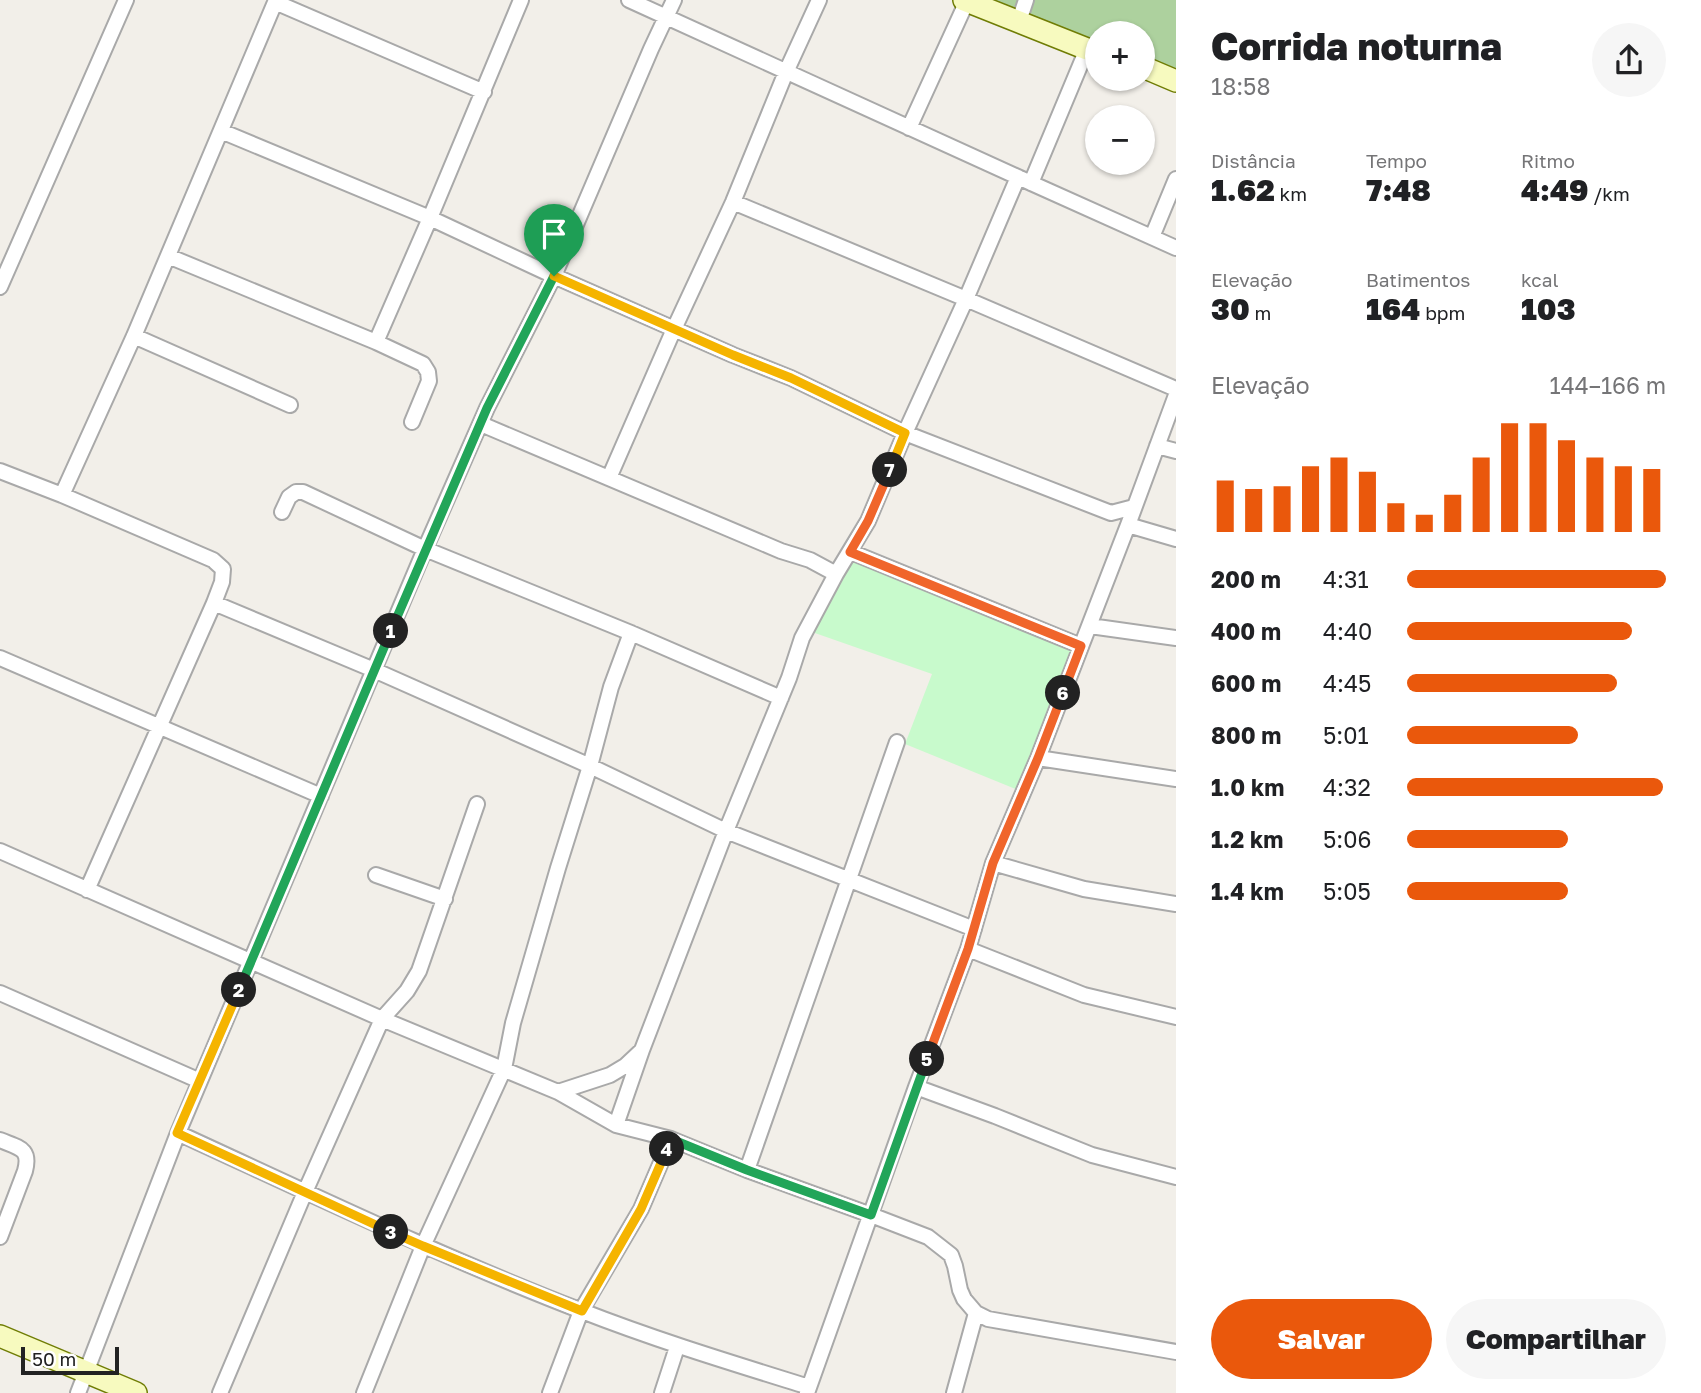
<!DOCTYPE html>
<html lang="pt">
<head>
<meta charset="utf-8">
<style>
  body { margin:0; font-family:"Golos Text",sans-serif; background:#f6f6f6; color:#202124; height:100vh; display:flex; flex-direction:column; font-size:26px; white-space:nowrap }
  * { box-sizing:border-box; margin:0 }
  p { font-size:23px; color:#757577 }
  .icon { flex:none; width:38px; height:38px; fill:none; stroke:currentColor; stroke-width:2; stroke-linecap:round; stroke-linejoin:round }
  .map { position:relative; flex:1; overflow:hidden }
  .panel { display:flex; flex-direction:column; background:#fff; width:525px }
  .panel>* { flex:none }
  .controls { position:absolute; left:1085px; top:21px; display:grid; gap:14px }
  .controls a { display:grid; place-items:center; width:70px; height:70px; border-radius:50%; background:#fff; box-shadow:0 2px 5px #0004; font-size:35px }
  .scale { position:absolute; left:21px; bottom:18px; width:98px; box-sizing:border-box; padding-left:7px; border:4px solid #222; border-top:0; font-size:19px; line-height:24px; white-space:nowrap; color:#222; -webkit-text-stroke:5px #fff; paint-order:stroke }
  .pin { position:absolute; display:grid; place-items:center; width:60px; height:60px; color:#fff; margin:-72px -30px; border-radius:50% 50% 50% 0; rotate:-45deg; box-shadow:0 0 7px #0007 }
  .pin .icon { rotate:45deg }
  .km { position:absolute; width:35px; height:35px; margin:-18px; border-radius:50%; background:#222; color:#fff; font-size:19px; line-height:35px; text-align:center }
  .round { display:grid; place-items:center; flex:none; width:74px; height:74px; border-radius:37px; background:#f6f6f6 }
  .head { display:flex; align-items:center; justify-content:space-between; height:119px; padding:0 35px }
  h1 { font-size:38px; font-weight:800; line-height:52px }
  .figures { display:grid; grid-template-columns:repeat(3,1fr); gap:10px; height:119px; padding:7px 35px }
  .figures div { display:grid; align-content:center }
  .figures b { font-size:30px; font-weight:800 }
  .figures small { font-size:19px; font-weight:400 }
  .figures p { font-size:19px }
  .chart { height:196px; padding:14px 35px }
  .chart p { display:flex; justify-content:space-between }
  .chart svg { width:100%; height:126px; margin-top:7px; stroke:#ea580c; stroke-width:6 }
  .primary-button { display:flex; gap:14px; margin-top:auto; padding:14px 35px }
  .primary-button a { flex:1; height:80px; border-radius:42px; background:#ea580c; color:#fff; font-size:28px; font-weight:800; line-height:80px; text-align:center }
  .primary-button a+a { background:#f6f6f6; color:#202124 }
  ul { padding:0 35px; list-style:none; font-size:23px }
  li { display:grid; grid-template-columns:112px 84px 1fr; align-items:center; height:52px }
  li i { height:18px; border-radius:9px; background:#ea580c }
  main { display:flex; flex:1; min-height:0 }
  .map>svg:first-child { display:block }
  .forest { fill:#add19e }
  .park { fill:#c8facc }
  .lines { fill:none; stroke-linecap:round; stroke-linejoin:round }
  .street-casing { stroke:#a9a9a9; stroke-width:18 }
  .secondary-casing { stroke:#707d05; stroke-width:24 }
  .street { stroke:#fff; stroke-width:14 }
  .secondary { stroke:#f7fabf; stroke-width:21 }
  .split-1-casing { stroke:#fff; stroke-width:14 }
  .split-2-casing { stroke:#fff; stroke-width:14 }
  .split-3-casing { stroke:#fff; stroke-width:14 }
  .split-4-casing { stroke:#fff; stroke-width:14 }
  .split-5-casing { stroke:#fff; stroke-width:14 }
  .split-6-casing { stroke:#fff; stroke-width:14 }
  .split-7-casing { stroke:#fff; stroke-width:14 }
  .split-8-casing { stroke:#fff; stroke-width:14 }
  .split-1 { stroke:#22a559; stroke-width:9 }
  .split-2 { stroke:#22a559; stroke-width:9 }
  .split-3 { stroke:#f5b400; stroke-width:9 }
  .split-4 { stroke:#f5b400; stroke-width:9 }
  .split-5 { stroke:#22a559; stroke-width:9 }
  .split-6 { stroke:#f0652b; stroke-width:9 }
  .split-7 { stroke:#f0652b; stroke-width:9 }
  .split-8 { stroke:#f5b400; stroke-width:9 }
</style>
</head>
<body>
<main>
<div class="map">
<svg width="1176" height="1393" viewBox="0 0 1176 1393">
  <rect width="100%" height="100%" fill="#f2efe9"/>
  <path class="forest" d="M 953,0 L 1176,0 L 1176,78 L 1143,66 L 1143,33 L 1097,33 L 1097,50 Z"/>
  <path class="park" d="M 852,557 L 1075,648 L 1018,790 L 905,744 L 932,674 L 812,632 Z"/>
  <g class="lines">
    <g class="street-casing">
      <path id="street" d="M 629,0 L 1031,183 L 1176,248
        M 275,2 L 484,92
        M 1019,21 L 1026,0
        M 909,128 L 967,1
        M 221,131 L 430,218 L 554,276 L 733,355 L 791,378 L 905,433 L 1111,513 L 1134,507
        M 1031,183 L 1087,49
        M 733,202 L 966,299 L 1176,389
        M 1152,237 L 1176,179
        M 168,256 L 376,342 L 423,364 L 428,372 L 429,381 L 412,422
        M 0,287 L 126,0
        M 134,336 L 290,405
        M 376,342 L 430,218 L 521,0
        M 481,424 L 781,551 L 810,560 L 836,574
        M 1157,446 L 1176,451
        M 0,471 L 62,495 L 213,560 L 223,569 L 222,582 L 214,603 L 87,890
        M 609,478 L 674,329 L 733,202 L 786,72 L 819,0
        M 62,495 L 134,336 L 276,0
        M 282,512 L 289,497 L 296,492 L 303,492 L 425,549 L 631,633 L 781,698
        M 1128,525 L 1176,539
        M 851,552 L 1081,646
        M 214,603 L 374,670 L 590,766 L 726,831 L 974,929
        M 1090,626 L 1176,638
        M 0,658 L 321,796
        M 1038,758 L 1176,779
        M 0,851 L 382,1019 L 558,1092 L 616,1125 L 671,1139 L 747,1170 L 871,1215 L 928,1237 L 951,1255 L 955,1266 L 960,1290 L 964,1299 L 976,1313 L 988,1319 L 1176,1352
        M 993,863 L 1084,889 L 1176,904
        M 376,875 L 445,899
        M 968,949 L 1084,995 L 1176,1017
        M 0,993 L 200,1081
        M 916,1087 L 995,1116 L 1092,1155 L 1176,1177
        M 558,1092 L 610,1075 L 625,1066 L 641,1051
        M 616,1125 L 642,1050 L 726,831 L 789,678 L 802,638 L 836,574 L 868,521 L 905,433 L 966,299 L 1018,177
        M 178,1133 C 311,1194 444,1258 582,1311 C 656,1340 732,1363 809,1387
        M 0,1140 C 19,1148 31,1148 25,1171 L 0,1237
        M 747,1170 L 897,742
        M 78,1393 L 178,1133 L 425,549 L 487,408 L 554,276 L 651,49 L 674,0
        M 220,1393 L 305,1192 L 382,1019 L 407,991 L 419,971 L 477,804
        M 364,1393 L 423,1246 L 504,1069 L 513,1023 L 558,868 L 590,766 L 611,687 L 631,633
        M 550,1393 L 581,1311 L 641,1209 L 671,1139
        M 662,1393 L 677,1347
        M 807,1393 L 916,1087 L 968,949 L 993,863 L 1038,758 L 1128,525 L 1176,395
        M 954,1393 L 976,1313"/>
    </g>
    <g class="secondary-casing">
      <path id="secondary" d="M 964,0 L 1087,49 L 1097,51
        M 1143,67 L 1176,81
        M 0,1336 L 136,1393"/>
    </g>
    <use href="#street" class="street"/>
    <use href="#secondary" class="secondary"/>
  </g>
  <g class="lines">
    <g class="split-1-casing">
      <path id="split-1" d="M 391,631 L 487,408 L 554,276"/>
    </g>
    <g class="split-2-casing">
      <path id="split-2" d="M 239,990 L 391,631"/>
    </g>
    <g class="split-3-casing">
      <path id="split-3" d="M 239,990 L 177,1133 L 391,1232"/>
    </g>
    <g class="split-4-casing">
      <path id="split-4" d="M 391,1232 L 423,1246 L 582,1311 L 641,1209 L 667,1149"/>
    </g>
    <g class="split-5-casing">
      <path id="split-5" d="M 667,1149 L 671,1139 L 747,1170 L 871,1215 L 927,1059"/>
    </g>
    <g class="split-6-casing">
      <path id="split-6" d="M 927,1059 L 968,949 L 993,863 L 1038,758 L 1063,693"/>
    </g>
    <g class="split-7-casing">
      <path id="split-7" d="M 890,470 L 868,521 L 850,552 L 1081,646 L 1063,693"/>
    </g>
    <g class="split-8-casing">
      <path id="split-8" d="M 554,276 L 733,355 L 791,378 L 905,433 L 890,470"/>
    </g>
    <use href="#split-1" class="split-1"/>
    <use href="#split-2" class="split-2"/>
    <use href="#split-3" class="split-3"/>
    <use href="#split-4" class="split-4"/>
    <use href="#split-5" class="split-5"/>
    <use href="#split-6" class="split-6"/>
    <use href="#split-7" class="split-7"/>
    <use href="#split-8" class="split-8"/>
  </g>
</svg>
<div class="controls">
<a>+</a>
<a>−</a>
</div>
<div class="scale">50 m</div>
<div class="pin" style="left:554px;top:276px;background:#1e9e55"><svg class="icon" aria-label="arrive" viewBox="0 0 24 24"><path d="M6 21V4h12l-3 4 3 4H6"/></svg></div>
<b class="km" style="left:391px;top:631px">1</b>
<b class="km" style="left:239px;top:990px">2</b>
<b class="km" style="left:391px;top:1232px">3</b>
<b class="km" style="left:667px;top:1149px">4</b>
<b class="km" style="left:927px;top:1059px">5</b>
<b class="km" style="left:1063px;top:693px">6</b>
<b class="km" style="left:890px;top:470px">7</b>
</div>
<section class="panel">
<div class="head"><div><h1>Corrida noturna</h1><p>18:58</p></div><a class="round"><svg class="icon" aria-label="share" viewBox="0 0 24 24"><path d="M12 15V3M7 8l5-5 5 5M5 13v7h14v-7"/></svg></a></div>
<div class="figures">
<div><p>Distância</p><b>1.62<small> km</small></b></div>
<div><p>Tempo</p><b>7:48</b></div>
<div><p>Ritmo</p><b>4:49<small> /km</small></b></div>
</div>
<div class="figures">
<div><p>Elevação</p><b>30<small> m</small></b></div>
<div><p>Batimentos</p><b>164<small> bpm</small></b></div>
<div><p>kcal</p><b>103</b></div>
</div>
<div class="chart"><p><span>Elevação</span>144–166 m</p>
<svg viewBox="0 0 160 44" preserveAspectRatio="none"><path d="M5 44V26M15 44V29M25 44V28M35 44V21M45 44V18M55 44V23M65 44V34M75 44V38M85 44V31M95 44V18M105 44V6M115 44V6M125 44V12M135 44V18M145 44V21M155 44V22"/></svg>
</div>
<ul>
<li><b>200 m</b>4:31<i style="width:100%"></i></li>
<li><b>400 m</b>4:40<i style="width:87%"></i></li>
<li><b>600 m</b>4:45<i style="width:81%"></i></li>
<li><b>800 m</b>5:01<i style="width:66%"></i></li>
<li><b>1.0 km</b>4:32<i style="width:99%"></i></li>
<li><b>1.2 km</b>5:06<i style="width:62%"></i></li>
<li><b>1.4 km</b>5:05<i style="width:62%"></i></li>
</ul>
<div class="primary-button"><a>Salvar</a><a>Compartilhar</a></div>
</section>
</main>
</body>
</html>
